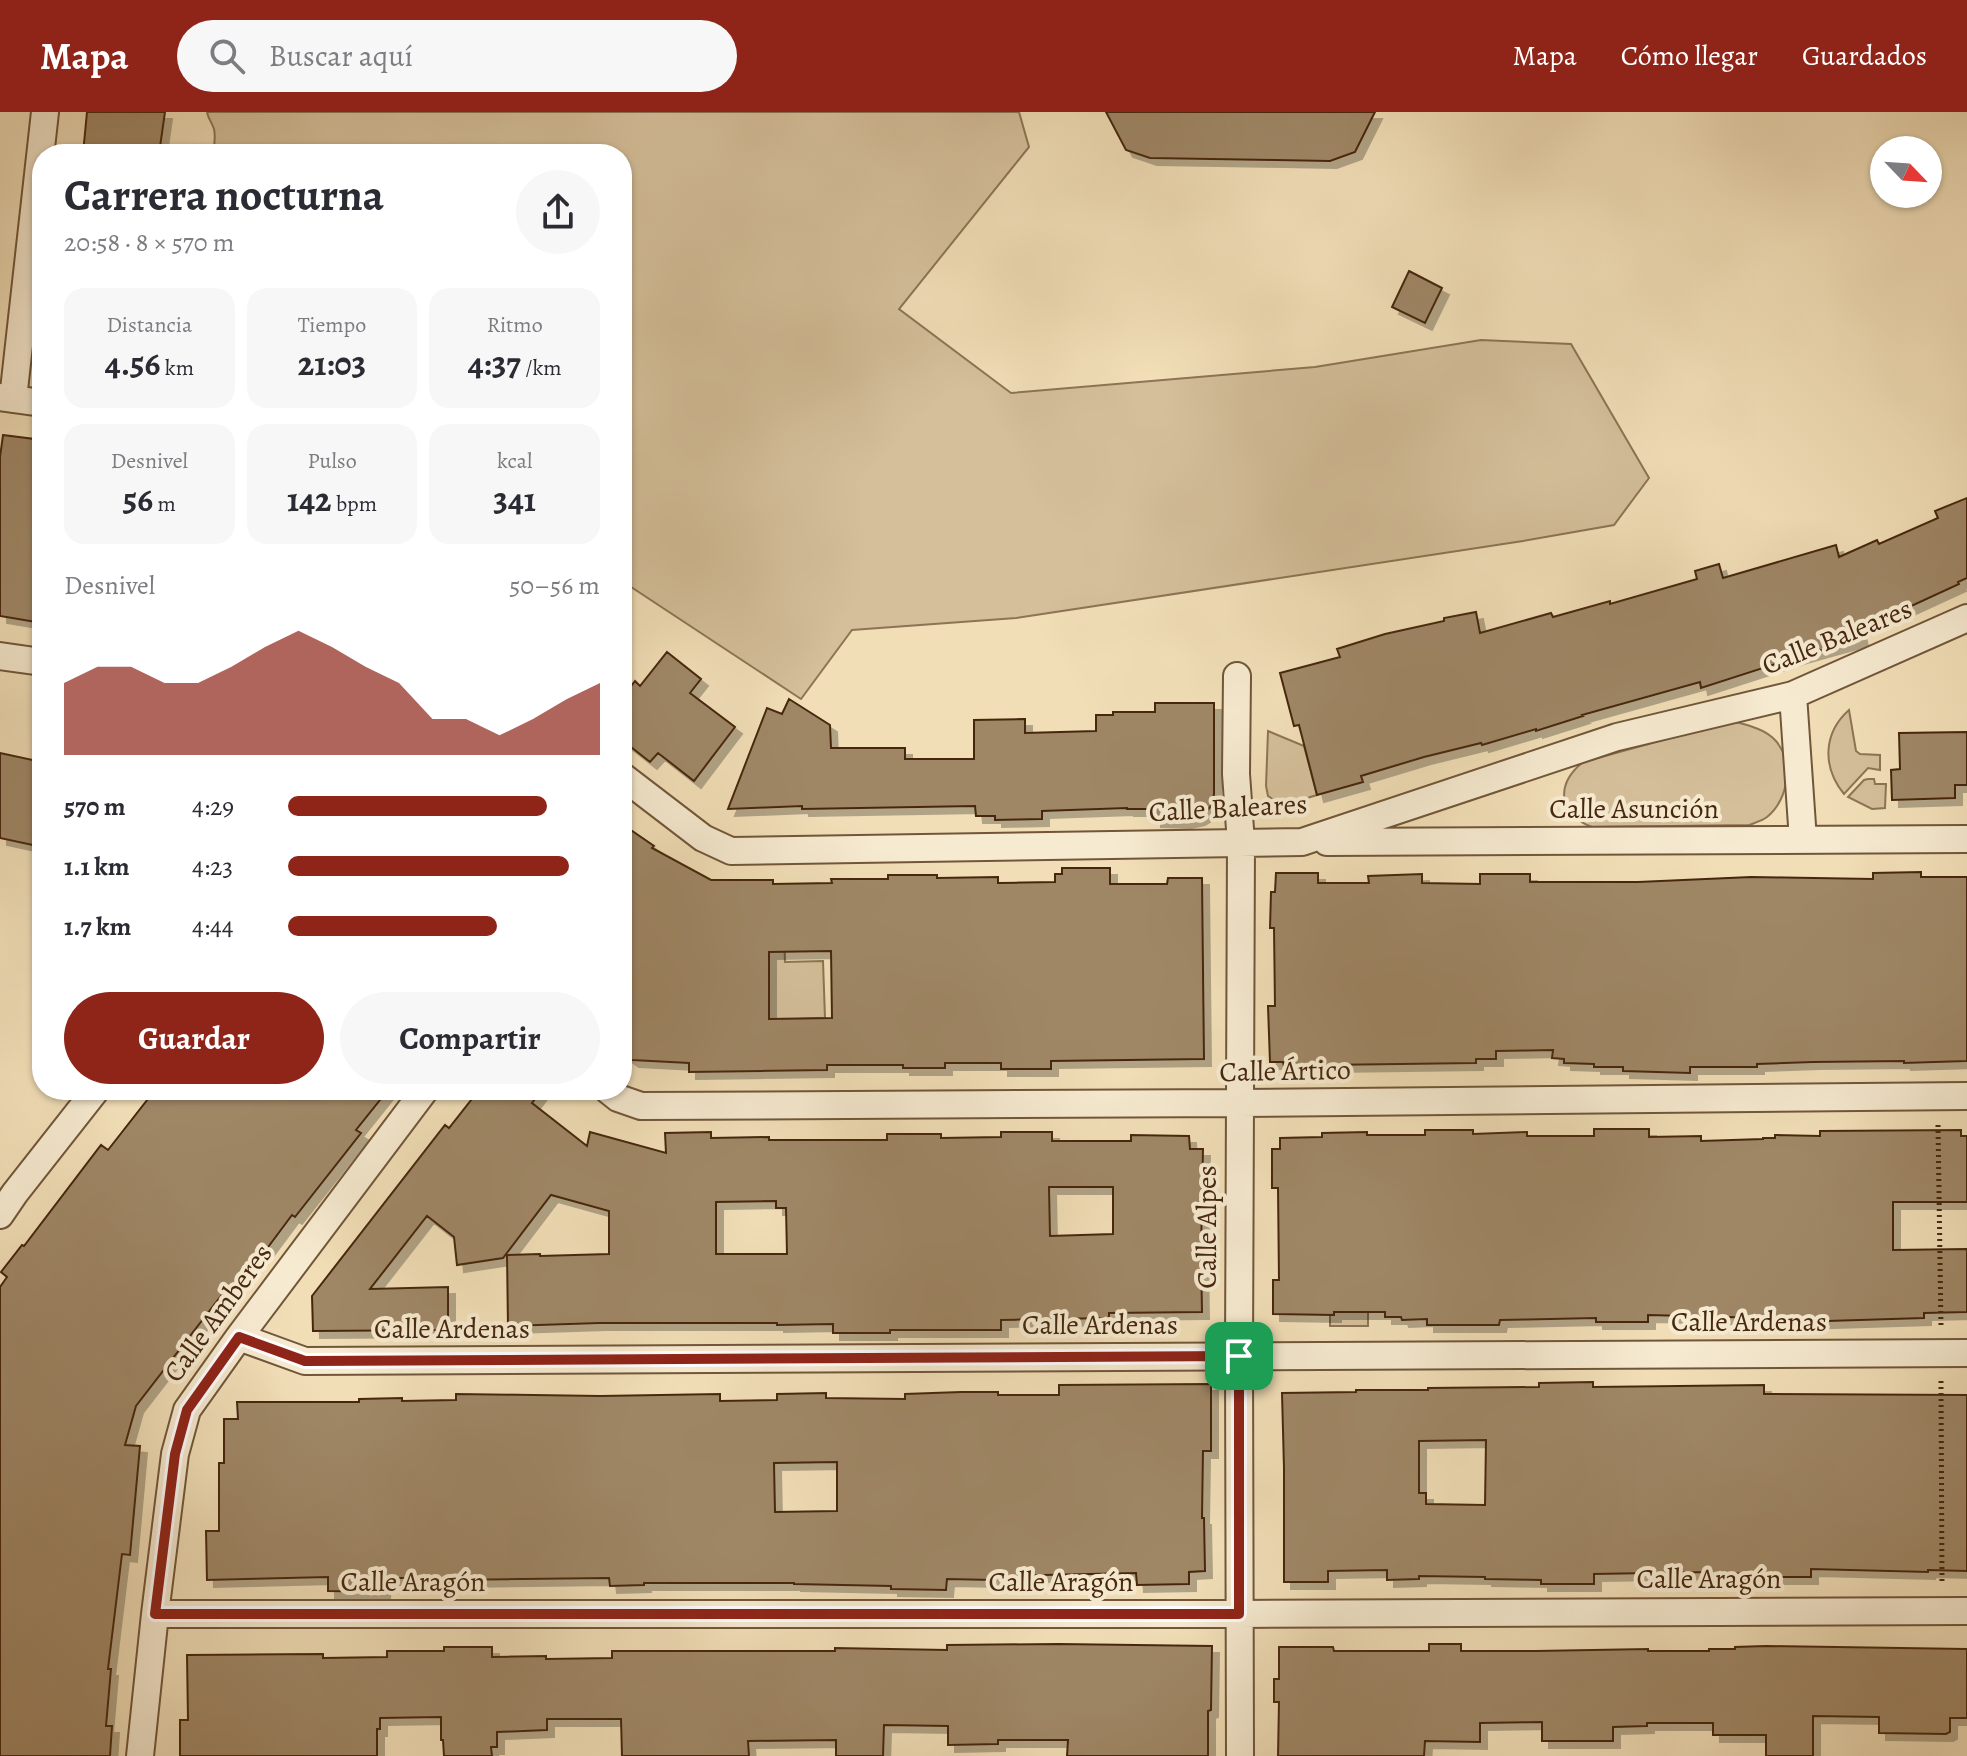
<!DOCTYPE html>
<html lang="es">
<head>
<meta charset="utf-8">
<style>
  body { margin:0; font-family:Alegreya,serif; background:#f7f7f7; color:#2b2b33; height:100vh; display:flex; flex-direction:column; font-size:30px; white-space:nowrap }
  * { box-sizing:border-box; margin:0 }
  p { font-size:26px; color:#7c7c81 }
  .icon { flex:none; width:44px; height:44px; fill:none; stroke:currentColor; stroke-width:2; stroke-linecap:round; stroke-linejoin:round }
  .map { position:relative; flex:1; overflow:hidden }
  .sheet { position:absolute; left:32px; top:32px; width:600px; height:956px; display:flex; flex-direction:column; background:#fff; border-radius:32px; box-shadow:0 2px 6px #0004 }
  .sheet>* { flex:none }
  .needle { width:52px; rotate:115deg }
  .controls { position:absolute; left:1870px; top:24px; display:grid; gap:16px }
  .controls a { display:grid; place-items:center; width:72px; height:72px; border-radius:50%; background:#fff; box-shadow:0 2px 6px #0004; font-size:40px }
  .pin { position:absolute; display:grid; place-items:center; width:68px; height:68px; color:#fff; margin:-34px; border-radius:16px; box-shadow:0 4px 12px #0006 }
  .round { display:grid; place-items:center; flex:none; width:84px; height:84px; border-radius:42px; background:#f7f7f7 }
  .head { display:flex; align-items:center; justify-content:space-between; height:136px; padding:0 32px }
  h1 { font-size:44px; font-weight:600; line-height:60px }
  .figures { display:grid; grid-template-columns:repeat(3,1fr); gap:12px; height:136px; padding:8px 32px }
  .figures div { display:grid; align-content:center; border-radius:20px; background:#f7f7f7; text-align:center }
  .figures b { font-size:34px; font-weight:600 }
  .figures small { font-size:22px; font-weight:400 }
  .figures p { font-size:22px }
  .chart { height:224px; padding:16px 32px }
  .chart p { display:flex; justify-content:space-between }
  .chart svg { width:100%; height:144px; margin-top:8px; fill:#8f2418; opacity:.7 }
  .primary-button { display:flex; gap:16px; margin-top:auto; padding:16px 32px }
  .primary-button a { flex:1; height:92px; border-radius:48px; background:#8f2418; color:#fff; font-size:32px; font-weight:600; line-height:92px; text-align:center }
  .primary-button a+a { background:#f7f7f7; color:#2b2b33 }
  ul { padding:0 32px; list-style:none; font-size:26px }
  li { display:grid; grid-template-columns:128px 96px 1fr; align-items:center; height:60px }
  li i { height:20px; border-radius:10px; background:#8f2418 }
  header { display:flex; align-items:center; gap:48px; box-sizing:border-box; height:112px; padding:0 40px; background:#8f2418; color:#fff }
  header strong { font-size:38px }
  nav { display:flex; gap:44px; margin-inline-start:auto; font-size:28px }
  .search { width:560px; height:72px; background:#f7f7f7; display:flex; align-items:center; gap:20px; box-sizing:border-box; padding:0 28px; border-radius:44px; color:#7c7c81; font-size:30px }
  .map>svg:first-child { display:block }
  .green { fill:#d4bf9a; stroke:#8d7454; stroke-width:2 }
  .building { fill:#9f8766; stroke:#46280f; stroke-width:2; fill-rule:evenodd; filter:url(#shadow) }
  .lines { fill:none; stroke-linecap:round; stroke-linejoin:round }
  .street-casing { stroke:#715639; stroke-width:30 }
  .path { stroke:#46280f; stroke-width:5; stroke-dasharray:2 4; stroke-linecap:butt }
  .street { stroke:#f6ead0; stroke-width:26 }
  .route-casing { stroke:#fff; stroke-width:16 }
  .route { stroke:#8f2418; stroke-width:10 }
  .labels { text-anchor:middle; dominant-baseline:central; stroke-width:8; stroke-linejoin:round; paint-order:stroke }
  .street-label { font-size:28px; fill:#46280f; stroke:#f6ead0 }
</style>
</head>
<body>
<header>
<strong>Mapa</strong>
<div class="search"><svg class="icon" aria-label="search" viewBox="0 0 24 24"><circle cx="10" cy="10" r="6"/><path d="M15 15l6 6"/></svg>Buscar aquí</div>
<nav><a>Mapa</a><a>Cómo llegar</a><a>Guardados</a></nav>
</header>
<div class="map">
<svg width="1967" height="1644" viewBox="0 0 1967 1644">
  <defs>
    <filter id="shadow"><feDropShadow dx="7" dy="7" stdDeviation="0" flood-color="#0004"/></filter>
  </defs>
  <rect width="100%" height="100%" fill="#f1deb7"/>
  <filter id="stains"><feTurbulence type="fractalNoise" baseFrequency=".0025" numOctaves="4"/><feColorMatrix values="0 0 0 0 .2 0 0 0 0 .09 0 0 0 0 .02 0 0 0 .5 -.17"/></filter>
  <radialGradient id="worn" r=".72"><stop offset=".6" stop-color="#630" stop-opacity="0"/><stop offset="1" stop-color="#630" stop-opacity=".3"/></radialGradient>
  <path class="green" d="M 207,0 L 1019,0 L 1029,35 L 899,197 L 1011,281 L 1315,255 L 1481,228 L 1571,232 L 1649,366 L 1614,413 L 1523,429 L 1016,506 L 852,518 L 801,587 L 622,469 L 622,42 L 213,42 C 214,34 216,26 214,17 C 212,11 208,6 207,0 Z
    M 1849,598 L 1856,639 L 1860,642 L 1880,643 L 1880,658 L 1868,656 L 1844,682 C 1822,655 1823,621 1849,598 Z
    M 1732,609 C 1746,613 1762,616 1773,626 C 1795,646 1789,688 1767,705 C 1762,709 1754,711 1749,713 L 1592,715 C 1557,702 1556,672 1583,650 Z
    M 1268,619 L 1304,634 L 1317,683 L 1294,690 L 1280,692 L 1268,684 L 1266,674 Z
    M 1868,667 L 1874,667 L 1875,672 L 1886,672 L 1885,696 L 1872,697 L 1848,685 L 1864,668 Z
    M 784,819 L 785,850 L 823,849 L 825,906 L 769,908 L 769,867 L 622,836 Z
    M 1368,1166 L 1368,1214 L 1330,1214 L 1330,1203 L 1334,1203 L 1334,1200 L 1354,1200 Z"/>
  <path class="building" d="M 87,0 L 165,0 L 159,42 L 83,42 Z
    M 1106,0 L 1375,0 L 1355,40 L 1330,49 L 1150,46 L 1126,38 Z
    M 1409,159 L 1442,176 L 1425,211 L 1392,195 Z
    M 3,323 L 42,328 L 42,511 L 0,504 L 0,345 Z
    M 1967,386 L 1967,466 L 1958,470 L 1959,472 L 1859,518 L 1861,527 L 1800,544 L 1701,576 L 1700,570 L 1582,603 L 1583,604 L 1536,619 L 1536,617 L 1482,633 L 1481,631 L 1424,645 L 1361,664 L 1363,670 L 1317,683 L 1299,613 L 1294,614 L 1280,561 L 1340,545 L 1337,537 L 1385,522 L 1444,509 L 1444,506 L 1476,500 L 1480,521 L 1551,501 L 1553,505 L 1610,489 L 1610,492 L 1697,467 L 1695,459 L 1719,452 L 1723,466 L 1836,433 L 1839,445 L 1877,428 L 1879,432 L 1938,406 L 1935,399 Z
    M 667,540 L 701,567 L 690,581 L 735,615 L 694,669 L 658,641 L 650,650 L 622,628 L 622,586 L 635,569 L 640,574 Z
    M 789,587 L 830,613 L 831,636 L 905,636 L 905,647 L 974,647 L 974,608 L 1025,607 L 1025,621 L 1096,619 L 1096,603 L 1113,603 L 1113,600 L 1155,600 L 1155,591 L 1214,591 L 1214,682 L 1212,692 L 1206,701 L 1198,706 L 1184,709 L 1154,708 L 1154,697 L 1127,697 L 1127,696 L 1042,699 L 1042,707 L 995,708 L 995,704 L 976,704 L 975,694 L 802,697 L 802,694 L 728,697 L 767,596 L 782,602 Z
    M 1967,620 L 1967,673 L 1955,673 L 1955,686 L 1892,688 L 1891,658 L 1900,657 L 1899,621 Z
    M 0,641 L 42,650 L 42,735 L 0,726 Z
    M 622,712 L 654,734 L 652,736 L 711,768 L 773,768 L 773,772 L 832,771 L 831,767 L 888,767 L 888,763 L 937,763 L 937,766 L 998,765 L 998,771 L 1055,770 L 1055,762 L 1062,762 L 1062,756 L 1110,756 L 1110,772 L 1167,772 L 1168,766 L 1202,766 L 1204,947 L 1051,949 L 1051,957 L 1001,957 L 1001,951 L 945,951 L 945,956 L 903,956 L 903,953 L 827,953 L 827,958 L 689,960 L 689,951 L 632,948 L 622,941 ZM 831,839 L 832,906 L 769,907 L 769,840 Z
    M 1921,760 L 1921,765 L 1967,765 L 1967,949 L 1904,951 L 1904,949 L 1813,950 L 1757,952 L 1757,955 L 1690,955 L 1690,961 L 1623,959 L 1623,955 L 1594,955 L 1594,952 L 1564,951 L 1564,947 L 1552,946 L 1553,938 L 1496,939 L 1496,947 L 1476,947 L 1476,951 L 1324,953 L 1324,955 L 1284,955 L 1283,950 L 1270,950 L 1268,894 L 1275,894 L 1274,816 L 1270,816 L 1271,780 L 1275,780 L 1276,761 L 1318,761 L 1318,771 L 1369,771 L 1368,764 L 1422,762 L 1422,771 L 1480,772 L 1480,762 L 1530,762 L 1530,770 L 1638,770 L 1751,765 L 1873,767 L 1873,761 Z
    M 155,978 L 388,978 L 356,1018 L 361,1021 L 295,1105 L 292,1103 L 257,1150 L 254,1148 L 223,1186 L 221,1184 L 136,1294 L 125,1333 L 140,1334 L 130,1443 L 122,1442 L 108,1557 L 111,1557 L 106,1614 L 112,1614 L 110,1644 L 0,1644 L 0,1175 L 7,1165 L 1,1160 L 22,1133 L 24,1134 L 101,1033 L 108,1038 Z
    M 479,978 L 542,978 L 532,991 L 587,1034 L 590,1020 L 666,1041 L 665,1021 L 711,1020 L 711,1026 L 769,1025 L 769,1028 L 887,1028 L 887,1022 L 941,1022 L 941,1026 L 1001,1025 L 1001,1020 L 1052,1020 L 1052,1029 L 1131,1029 L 1131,1023 L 1189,1024 L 1190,1037 L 1203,1037 L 1201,1141 L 1202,1200 L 1109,1201 L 1109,1206 L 1001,1208 L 1001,1218 L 890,1218 L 890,1221 L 833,1221 L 833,1212 L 777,1213 L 777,1211 L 600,1211 L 508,1214 L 507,1143 L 540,1142 L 540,1144 L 609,1142 L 609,1099 L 551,1083 L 503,1146 L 457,1153 L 454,1125 L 427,1104 L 370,1177 L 448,1175 L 448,1218 L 313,1219 L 312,1184 L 445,1013 L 449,1016 ZM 1049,1075 L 1113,1075 L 1113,1122 L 1050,1124 ZM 776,1089 L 776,1096 L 786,1096 L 787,1142 L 716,1142 L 716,1090 Z
    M 1594,1017 L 1649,1017 L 1649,1025 L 1701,1024 L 1701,1029 L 1763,1027 L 1763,1026 L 1775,1026 L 1775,1023 L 1820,1024 L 1820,1019 L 1961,1018 L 1961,1024 L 1967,1024 L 1967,1090 L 1893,1090 L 1893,1138 L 1967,1137 L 1967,1200 L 1924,1201 L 1924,1206 L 1764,1211 L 1764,1206 L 1648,1203 L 1648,1210 L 1596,1210 L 1596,1206 L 1500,1208 L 1499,1213 L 1427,1213 L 1427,1207 L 1402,1208 L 1401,1205 L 1385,1205 L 1385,1200 L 1334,1200 L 1334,1203 L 1273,1202 L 1273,1168 L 1279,1168 L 1278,1076 L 1272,1076 L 1272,1037 L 1280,1037 L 1280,1026 L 1322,1025 L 1322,1021 L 1367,1020 L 1367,1023 L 1425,1023 L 1425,1018 L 1473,1018 L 1473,1022 L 1527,1020 L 1527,1024 L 1594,1024 Z
    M 1593,1270 L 1593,1275 L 1764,1273 L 1764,1282 L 1967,1283 L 1967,1459 L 1928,1458 L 1928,1460 L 1811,1457 L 1811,1465 L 1765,1465 L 1765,1461 L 1710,1462 L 1710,1460 L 1594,1462 L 1594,1472 L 1541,1472 L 1541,1468 L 1485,1467 L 1485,1465 L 1419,1464 L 1419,1467 L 1387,1468 L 1387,1458 L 1328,1459 L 1328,1470 L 1284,1470 L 1284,1356 L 1282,1281 L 1356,1280 L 1356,1278 L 1428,1278 L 1428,1276 L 1539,1275 L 1539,1271 ZM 1486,1328 L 1485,1393 L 1426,1392 L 1426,1381 L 1419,1381 L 1419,1329 Z
    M 1211,1272 L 1211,1339 L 1203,1339 L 1202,1406 L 1204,1406 L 1205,1459 L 1189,1460 L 1189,1472 L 1137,1473 L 1136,1461 L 993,1464 L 993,1468 L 947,1467 L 946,1478 L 891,1477 L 891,1474 L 794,1472 L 794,1471 L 644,1471 L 644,1473 L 610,1474 L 609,1466 L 443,1468 L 443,1466 L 384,1466 L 383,1480 L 328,1479 L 328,1465 L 207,1468 L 206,1419 L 219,1419 L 219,1351 L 224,1351 L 224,1307 L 238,1307 L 237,1290 L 359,1290 L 359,1287 L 402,1286 L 402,1289 L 456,1288 L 456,1282 L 600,1284 L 720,1282 L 720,1289 L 777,1288 L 777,1282 L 826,1281 L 826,1286 L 905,1287 L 905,1282 L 961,1280 L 998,1280 L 998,1283 L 1059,1283 L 1059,1273 ZM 837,1350 L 837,1399 L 775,1400 L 774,1351 Z
    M 1059,1532 L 1212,1534 L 1211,1598 L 1208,1599 L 1208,1644 L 1067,1644 L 1068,1628 L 998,1628 L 998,1632 L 948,1633 L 948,1614 L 884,1613 L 883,1644 L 836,1644 L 836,1628 L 748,1629 L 749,1644 L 622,1644 L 621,1607 L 547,1607 L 547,1618 L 497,1620 L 497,1635 L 491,1635 L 492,1644 L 444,1644 L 443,1628 L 441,1628 L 441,1605 L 380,1606 L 380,1617 L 377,1617 L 377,1644 L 180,1644 L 180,1608 L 188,1608 L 187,1543 L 323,1542 L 323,1546 L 387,1545 L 387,1539 L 444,1539 L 444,1535 L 492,1535 L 492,1545 L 546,1544 L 546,1547 L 612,1546 L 612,1539 L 835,1539 L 835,1536 L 947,1538 L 947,1533 Z
    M 1429,1532 L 1461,1532 L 1461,1539 L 1536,1539 L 1648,1537 L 1648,1539 L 1709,1539 L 1709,1537 L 1735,1537 L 1735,1535 L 1766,1534 L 1967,1537 L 1967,1606 L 1950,1606 L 1950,1620 L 1946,1622 L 1879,1621 L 1879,1605 L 1813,1604 L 1813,1644 L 1766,1644 L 1766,1623 L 1713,1623 L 1713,1611 L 1647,1611 L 1647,1614 L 1613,1615 L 1613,1629 L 1542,1629 L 1542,1610 L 1480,1611 L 1480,1630 L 1425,1629 L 1424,1644 L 1278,1644 L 1279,1590 L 1274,1590 L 1274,1567 L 1279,1567 L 1279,1535 L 1333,1535 L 1334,1539 L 1429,1539 Z"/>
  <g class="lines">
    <g class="street-casing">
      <path id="street" d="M 0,285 L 42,291
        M 13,287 L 45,0
        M 0,544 L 42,550
        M 1237,564 L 1236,662 L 1241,731 L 1239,1244 L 1240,1644
        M 1793,583 L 1803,728
        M 622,664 L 703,726 L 731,739 L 1302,730 L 1617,625 L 1793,583 L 1967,506
        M 1327,730 L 1967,727
        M 608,978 L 618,986 L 641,994 L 1239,991 L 1967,984
        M 0,1103 L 15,1081 L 96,978
        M 239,1225 L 305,1249 L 1967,1241
        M 155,1502 L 1239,1502 L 1967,1499
        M 140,1644 L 155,1502 L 175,1342 L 187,1298 L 239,1225 L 425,978"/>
    </g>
    <path class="path" d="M 1938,1013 L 1941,1215
      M 1941,1269 L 1942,1471"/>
    <use href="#street" class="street"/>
  </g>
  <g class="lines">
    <g class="route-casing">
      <path id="route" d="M 239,1225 L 305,1249 L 1239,1244 L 1239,1502 L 155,1502 L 175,1342 L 187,1298 Z"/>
    </g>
    <use href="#route" class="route"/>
  </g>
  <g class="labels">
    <g class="street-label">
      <text transform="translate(1837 525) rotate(-22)">Calle Baleares</text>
      <text transform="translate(1228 696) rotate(-3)">Calle Baleares</text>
      <text x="1634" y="697">Calle Asunción</text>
      <text transform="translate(1285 959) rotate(-1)">Calle Ártico</text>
      <text transform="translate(1207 1115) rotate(-90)">Calle Alpes</text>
      <text transform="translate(218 1201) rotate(-54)">Calle Amberes</text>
      <text x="1749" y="1210">Calle Ardenas</text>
      <text x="1100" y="1213">Calle Ardenas</text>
      <text x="452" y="1217">Calle Ardenas</text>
      <text x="1709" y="1467">Calle Aragón</text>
      <text x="413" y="1470">Calle Aragón</text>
      <text x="1061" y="1470">Calle Aragón</text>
    </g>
  </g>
  <rect width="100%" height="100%" filter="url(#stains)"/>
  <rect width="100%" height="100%" fill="url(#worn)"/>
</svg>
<div class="controls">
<a><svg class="needle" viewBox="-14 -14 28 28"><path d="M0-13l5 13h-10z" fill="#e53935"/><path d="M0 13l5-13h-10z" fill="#7c7c81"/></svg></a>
</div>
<div class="pin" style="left:1239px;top:1244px;background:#1e9e55"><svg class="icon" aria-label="arrive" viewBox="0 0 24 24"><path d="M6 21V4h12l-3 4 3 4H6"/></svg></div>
<section class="sheet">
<div class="head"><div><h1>Carrera nocturna</h1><p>20:58 · 8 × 570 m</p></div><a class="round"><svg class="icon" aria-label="share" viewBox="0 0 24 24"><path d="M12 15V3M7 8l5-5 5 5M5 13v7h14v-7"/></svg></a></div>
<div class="figures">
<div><p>Distancia</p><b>4.56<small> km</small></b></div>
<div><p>Tiempo</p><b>21:03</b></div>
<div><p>Ritmo</p><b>4:37<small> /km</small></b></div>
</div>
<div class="figures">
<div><p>Desnivel</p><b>56<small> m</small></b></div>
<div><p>Pulso</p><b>142<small> bpm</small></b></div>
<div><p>kcal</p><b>341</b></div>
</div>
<div class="chart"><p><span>Desnivel</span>50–56 m</p>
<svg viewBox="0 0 160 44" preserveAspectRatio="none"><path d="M0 44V22L10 17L20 17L30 22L40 22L50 17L60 11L70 6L80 11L90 17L100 22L110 33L120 33L130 38L140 33L150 27L160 22V44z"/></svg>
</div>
<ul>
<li><b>570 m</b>4:29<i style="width:83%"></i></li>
<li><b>1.1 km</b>4:23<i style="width:90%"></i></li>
<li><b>1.7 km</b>4:44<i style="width:67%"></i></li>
</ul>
<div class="primary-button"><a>Guardar</a><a>Compartir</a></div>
</section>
</div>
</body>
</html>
